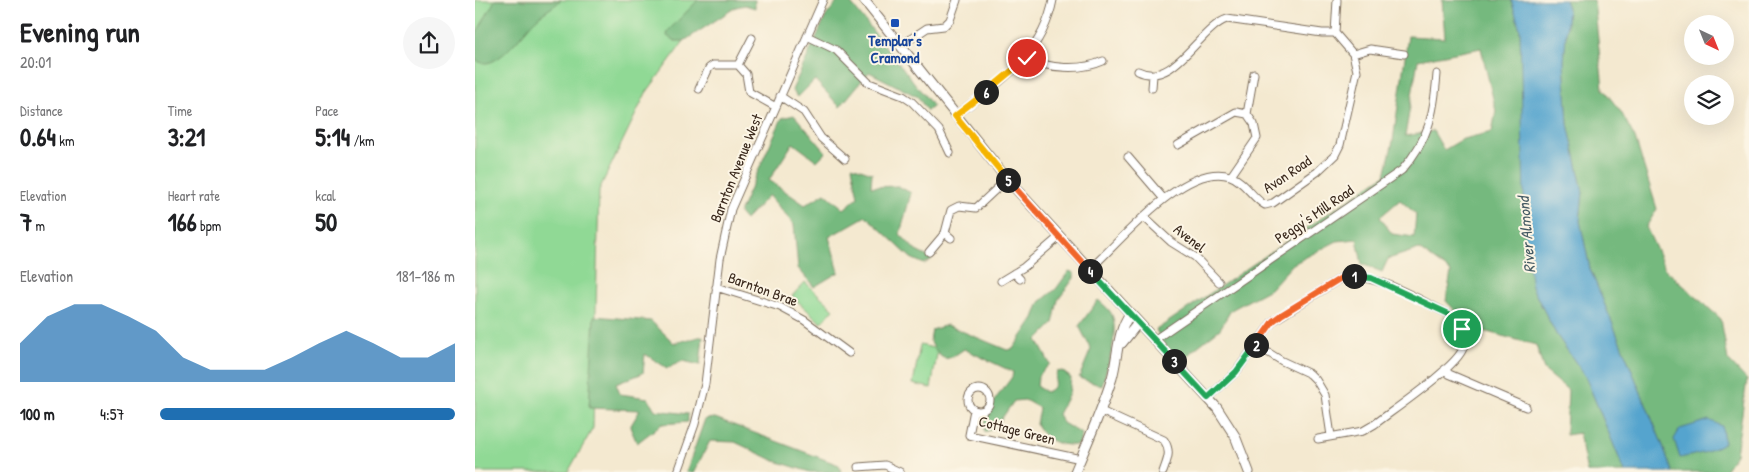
<!DOCTYPE html>
<html lang="en">
<head>
<meta charset="utf-8">
<style>
  body { margin:0; font-family:"Patrick Hand",sans-serif; background:#f6f6f6; color:#202124; height:100vh; display:flex; flex-direction:column; font-size:19px; white-space:nowrap }
  * { box-sizing:border-box; margin:0 }
  p { font-size:16px; color:#757577 }
  .icon { flex:none; width:28px; height:28px; fill:none; stroke:currentColor; stroke-width:2; stroke-linecap:round; stroke-linejoin:round }
  .map { position:relative; flex:1; overflow:hidden }
  .details { display:flex; flex-direction:column; background:#fff; width:475px }
  .details>* { flex:none }
  .needle { width:32px; rotate:137deg }
  .tools { position:absolute; left:1209px; top:15px; display:grid; gap:10px }
  .tools a { display:grid; place-items:center; width:50px; height:50px; border-radius:50%; background:#fff; box-shadow:0 5px 20px #0002; font-size:25px }
  .pin { position:absolute; display:grid; place-items:center; width:42px; height:42px; color:#fff; margin:-21px; border:2px solid #fff; border-radius:50%; box-shadow:0 1px 5px #0007 }
  .km { position:absolute; width:25px; height:25px; margin:-12px; border-radius:50%; background:#222; color:#fff; font-size:14px; line-height:25px; text-align:center }
  .round { display:grid; place-items:center; flex:none; width:52px; height:52px; border-radius:26px; background:#f6f6f6 }
  .overview { display:flex; align-items:center; justify-content:space-between; height:85px; padding:0 20px }
  h1 { font-size:28px; font-weight:700; line-height:38px }
  .figures { display:grid; grid-template-columns:repeat(3,1fr); gap:8px; height:85px; padding:5px 20px }
  .figures div { display:grid; align-content:center }
  .figures b { font-size:25px; font-weight:700 }
  .figures small { font-size:14px; font-weight:400 }
  .figures p { font-size:14px }
  .chart { height:140px; padding:10px 20px }
  .chart p { display:flex; justify-content:space-between }
  .chart svg { width:100%; height:90px; margin-top:5px; fill:#1f6fb2; opacity:.7 }
  ul { padding:0 20px; list-style:none; font-size:16px }
  li { display:grid; grid-template-columns:80px 60px 1fr; align-items:center; height:38px }
  li i { height:12px; border-radius:6px; background:#1f6fb2 }
  main { display:flex; flex:1; min-height:0 }
  .map>svg:first-child { display:block }
  .green { fill:#90d995; stroke:#66825a }
  .forest { fill:#74b97e; stroke:#58724e; fill-rule:evenodd }
  .water { fill:#54a4ce; stroke:#486776 }
  .lines { fill:none; stroke-linecap:round; stroke-linejoin:round }
  .minor-casing { stroke:#7c6d5c; stroke-width:9 }
  .tertiary-casing { stroke:#7c6d5c; stroke-width:11 }
  .minor { stroke:#fff; stroke-width:7 }
  .tertiary { stroke:#fff; stroke-width:9 }
  .split-1-casing { stroke:#fff; stroke-width:10 }
  .split-2-casing { stroke:#fff; stroke-width:10 }
  .split-3-casing { stroke:#fff; stroke-width:10 }
  .split-4-casing { stroke:#fff; stroke-width:10 }
  .split-5-casing { stroke:#fff; stroke-width:10 }
  .split-6-casing { stroke:#fff; stroke-width:10 }
  .split-7-casing { stroke:#fff; stroke-width:10 }
  .split-1 { stroke:#22a559; stroke-width:6 }
  .split-2 { stroke:#f0652b; stroke-width:6 }
  .split-3 { stroke:#22a559; stroke-width:6 }
  .split-4 { stroke:#22a559; stroke-width:6 }
  .split-5 { stroke:#f0652b; stroke-width:6 }
  .split-6 { stroke:#f5b400; stroke-width:6 }
  .split-7 { stroke:#f5b400; stroke-width:6 }
  .transit-dot { fill:#1a4fb4; stroke:#fcf5e5; stroke-width:2 }
  .labels { text-anchor:middle; dominant-baseline:central; stroke-width:4; stroke-linejoin:round; paint-order:stroke }
  .transit-label { font-size:15px; font-weight:bold; fill:#164399; stroke:#fcf5e5 }
  .street-label { font-size:15px; fill:#3b2a1e; stroke:#fcf5e5 }
  .water-label { font-size:16px; font-style:italic; fill:#455b64; stroke:#fcf5e5 }
</style>
</head>
<body>
<main>
<section class="details">
<div class="overview"><div><h1>Evening run</h1><p>20:01</p></div><a class="round"><svg class="icon" aria-label="share" viewBox="0 0 24 24"><path d="M12 15V3M7 8l5-5 5 5M5 13v7h14v-7"/></svg></a></div>
<div class="figures">
<div><p>Distance</p><b>0.64<small> km</small></b></div>
<div><p>Time</p><b>3:21</b></div>
<div><p>Pace</p><b>5:14<small> /km</small></b></div>
</div>
<div class="figures">
<div><p>Elevation</p><b>7<small> m</small></b></div>
<div><p>Heart rate</p><b>166<small> bpm</small></b></div>
<div><p>kcal</p><b>50</b></div>
</div>
<div class="chart"><p><span>Elevation</span>181–186 m</p>
<svg viewBox="0 0 160 44" preserveAspectRatio="none"><path d="M0 44V25L10 12L20 6L30 6L40 12L50 19L60 32L70 38L80 38L90 38L100 32L110 25L120 19L130 25L140 32L150 32L160 25V44z"/></svg>
</div>
<ul>
<li><b>100 m</b>4:57<i style="width:100%"></i></li>
</ul>
</section>
<div class="map">
<svg width="1274" height="472" viewBox="0 0 1274 472">
  <rect width="100%" height="100%" fill="#fcf5e5"/>
  <filter id="ink" filterUnits="userSpaceOnUse"><feTurbulence type="fractalNoise" baseFrequency=".02" numOctaves="2"/><feDisplacementMap in="SourceGraphic" scale="10" xChannelSelector="R" yChannelSelector="G"/><feConvolveMatrix kernelMatrix="1 2 1 2 8 2 1 2 1" color-interpolation-filters="sRGB"/></filter>
  <filter id="wash" filterUnits="userSpaceOnUse"><feTurbulence type="fractalNoise" baseFrequency=".0096" numOctaves="4" result="noise"/><feDisplacementMap in="SourceGraphic" scale="20" xChannelSelector="R" yChannelSelector="G"/><feGaussianBlur stdDeviation="1.12" result="paint"/><feColorMatrix in="noise" values="0 0 0 0 0 0 0 0 0 0 0 0 0 0 0 0 0 1.4 0 .05"/><feComposite in="paint" operator="in"/></filter>
  <g filter="url(#wash)">
    <rect width="100%" height="100%" fill="#f4e9d0"/>
    <path class="green" d="M 0,0 L 265,0 L 212,37 L 171,93 L 124,190 L 118,428 L 93,472 L 0,472 Z
      M 330,282 L 359,309 L 346,323 L 317,296 Z
      M 445,345 L 463,349 L 456,388 L 438,384 Z"/>
    <path class="forest" d="M 20,0 L 86,0 C 78,8 68,12 60,20 C 48,31 19,77 0,59 L 0,36 Z
      M 223,0 L 280,0 L 280,8 L 270,5 L 261,7 L 209,41 L 200,41 L 192,36 L 193,31 Z
      M 967,0 L 1036,0 L 1045,29 L 1057,287 L 1081,334 L 1110,376 L 1150,472 L 1112,472 L 1104,433 L 1091,435 L 1093,390 L 1069,370 L 1061,345 L 997,328 L 971,301 L 976,272 L 944,249 L 913,259 L 907,272 L 887,264 L 882,239 L 862,241 L 818,264 L 795,289 L 756,310 L 745,329 L 717,351 L 707,363 L 687,341 L 681,330 L 910,175 L 918,141 L 933,36 L 970,38 ZM 1006,48 L 1021,111 L 1017,132 L 988,139 L 969,150 L 958,131 L 930,136 L 943,60 ZM 925,200 L 941,214 L 939,237 L 917,234 L 905,217 Z
      M 1090,0 L 1119,0 L 1128,89 L 1146,112 L 1160,138 L 1182,209 L 1171,227 L 1191,270 L 1246,319 L 1253,360 L 1272,380 L 1261,454 L 1249,472 L 1197,472 L 1188,446 L 1115,269 L 1105,221 L 1108,192 L 1093,124 L 1089,62 L 1093,8 Z
      M 363,1 L 374,1 L 458,106 L 452,111 L 443,97 L 394,72 L 365,107 L 340,80 L 323,97 L 317,90 L 351,16 Z
      M 319,115 L 351,152 L 342,161 L 318,143 L 294,180 L 330,205 L 350,193 L 369,209 L 383,197 L 377,166 L 397,173 L 396,187 L 423,186 L 436,193 L 425,234 L 441,251 L 457,259 L 449,264 L 436,258 L 391,216 L 354,237 L 364,272 L 339,287 L 323,268 L 319,225 L 294,195 L 270,220 L 264,213 L 307,118 Z
      M 594,271 L 599,273 L 599,278 L 583,300 L 578,324 L 562,340 L 575,364 L 563,376 L 562,387 L 571,392 C 582,388 579,380 582,372 L 587,371 L 596,378 L 594,394 L 583,414 L 588,423 L 607,434 L 604,445 C 584,446 571,442 561,424 L 564,408 L 550,400 L 539,401 L 520,428 L 510,432 C 508,410 525,394 537,377 L 538,372 L 489,349 C 470,363 467,362 455,341 L 457,330 L 472,325 L 532,350 L 538,349 L 559,318 L 565,302 L 581,289 Z
      M 623,300 C 629,305 636,310 638,318 C 643,339 632,366 627,386 L 604,378 L 616,349 L 604,326 Z
      M 119,316 L 176,321 L 199,343 L 228,336 L 225,365 L 208,361 L 192,368 L 170,354 L 168,373 L 141,384 L 145,394 L 173,398 L 180,410 L 213,414 L 213,422 L 187,424 L 162,443 L 155,427 L 165,410 L 114,408 Z
      M 240,418 L 364,465 L 366,472 L 335,472 L 300,461 L 260,442 L 235,441 L 219,472 L 211,472 L 230,419 Z"/>
    <path class="water" d="M 1036,0 L 1090,0 L 1093,8 L 1089,62 L 1093,124 L 1108,192 L 1105,221 L 1115,269 L 1188,446 L 1197,472 L 1150,472 L 1110,376 L 1081,334 L 1057,287 L 1050,241 L 1045,29 Z
      M 1234,420 L 1247,426 L 1249,443 L 1232,452 L 1205,458 L 1199,439 L 1205,429 Z"/>
  </g>
  <g filter="url(#ink)">
    <g class="lines">
      <g class="minor-casing">
        <path id="minor" d="M 332,36 L 361,50 L 394,83 L 428,96 L 437,102 L 464,130 L 475,153
          M 425,46 L 452,28 L 469,26 L 475,20 L 482,0
          M 878,54 L 895,49 L 929,54
          M 552,58 C 573,69 606,71 628,61
          M 263,65 L 277,38
          M 663,71 C 699,89 724,28 752,19 L 847,33 L 860,33
          M 677,88 L 678,75
          M 224,89 L 234,68 L 238,65 L 263,65 L 271,74 L 274,92 L 301,107
          M 305,96 L 329,112 L 346,138 L 370,159
          M 772,114 L 779,74
          M 480,116 C 522,83 567,58 578,0
          M 703,145 L 761,112 L 772,114 L 779,124 L 782,138 L 756,176
          M 653,157 L 688,198
          M 669,217 L 696,242 L 720,257 L 744,282
          M 470,233 L 476,238
          M 454,252 L 470,233 L 476,210 L 484,206 L 501,208 L 532,179
          M 614,270 C 644,243 710,161 755,176 C 770,181 777,198 790,205 L 798,203 L 842,172 L 860,155 L 865,145 L 882,71 L 878,54 L 860,33 L 862,0
          M 539,273 L 545,279
          M 526,281 L 549,267 L 584,237
          M 241,287 L 305,307 L 329,320 L 374,353
          M 679,340 L 927,170 C 954,139 959,114 962,74
          M 781,345 L 807,361 L 835,374 L 841,380 L 850,395 L 856,436
          M 970,369 L 974,374 L 1051,407
          M493 400a11 11 0 1 1 22 0a11 11 0 1 1-22 0Z
          M 733,398 L 761,372 L 798,321 L 866,278 C 898,270 945,301 974,314 C 985,323 992,333 988,348 C 983,366 918,410 900,424 L 888,431 L 843,439
          M 499,410 L 494,435 L 606,459
          M 626,411 L 689,440 C 697,452 692,460 688,472
          M 383,467 L 410,465 L 425,472
          M 203,472 L 220,424 L 230,384 L 245,259 L 256,209 L 348,0"/>
      </g>
      <g class="tertiary-casing">
        <path id="tertiary" d="M 389,0 L 532,179 L 742,408 L 760,436 L 774,472
          M 647,343 L 663,323
          M 600,472 C 613,441 627,410 637,378 C 643,357 642,331 655,314"/>
      </g>
      <use href="#minor" class="minor"/>
      <use href="#tertiary" class="tertiary"/>
    </g>
  </g>
  <g class="lines" filter="url(#ink)">
    <g class="split-1-casing">
      <path id="split-1" d="M 879,276 L 896,278 L 974,314 L 987,329"/>
    </g>
    <g class="split-2-casing">
      <path id="split-2" d="M 781,345 L 798,321 L 806,315 L 866,278 L 879,276"/>
    </g>
    <g class="split-3-casing">
      <path id="split-3" d="M 699,361 L 733,398 L 761,372 L 781,345"/>
    </g>
    <g class="split-4-casing">
      <path id="split-4" d="M 615,271 L 699,361"/>
    </g>
    <g class="split-5-casing">
      <path id="split-5" d="M 533,180 L 615,271"/>
    </g>
    <g class="split-6-casing">
      <path id="split-6" d="M 511,92 L 480,116 L 533,180"/>
    </g>
    <g class="split-7-casing">
      <path id="split-7" d="M 511,92 L 552,58"/>
    </g>
    <use href="#split-1" class="split-1"/>
    <use href="#split-2" class="split-2"/>
    <use href="#split-3" class="split-3"/>
    <use href="#split-4" class="split-4"/>
    <use href="#split-5" class="split-5"/>
    <use href="#split-6" class="split-6"/>
    <use href="#split-7" class="split-7"/>
  </g>
  <rect class="transit-dot" x="415" y="18" width="10" height="10" rx="2.5"/>
  <g class="labels">
    <g class="transit-label">
      <text x="420" y="40">Templar's<tspan x="420" dy="17">Cramond</tspan></text>
    </g>
    <g class="street-label">
      <text transform="translate(261 168) rotate(-68)">Barnton Avenue West</text>
      <text transform="translate(812 174) rotate(-34)">Avon Road</text>
      <text transform="translate(839 214) rotate(-34)">Peggy's Mill Road</text>
      <text transform="translate(715 238) rotate(38)">Avenel</text>
      <text transform="translate(288 289) rotate(20)">Barnton Brae</text>
      <text transform="translate(542 430) rotate(14)">Cottage Green</text>
    </g>
    <g class="water-label">
      <text transform="translate(1051 235) rotate(-95)">River Almond</text>
    </g>
  </g>
</svg>
<div class="tools">
<a><svg class="needle" viewBox="-14 -14 28 28"><path d="M0-13l5 13h-10z" fill="#e53935"/><path d="M0 13l5-13h-10z" fill="#757577"/></svg></a>
<a><svg class="icon" aria-label="layers" viewBox="0 0 24 24"><path d="M12 4l9 5-9 5-9-5zM3 14l9 5 9-5"/></svg></a>
</div>
<div class="pin" style="left:987px;top:329px;background:#1e9e55"><svg class="icon" aria-label="arrive" viewBox="0 0 24 24"><path d="M6 21V4h12l-3 4 3 4H6"/></svg></div>
<div class="pin" style="left:552px;top:58px;background:#d93025"><svg class="icon" aria-label="check" viewBox="0 0 24 24"><path d="M5 12l5 5 9-10"/></svg></div>
<b class="km" style="left:879px;top:276px">1</b>
<b class="km" style="left:781px;top:345px">2</b>
<b class="km" style="left:699px;top:361px">3</b>
<b class="km" style="left:615px;top:271px">4</b>
<b class="km" style="left:533px;top:180px">5</b>
<b class="km" style="left:511px;top:92px">6</b>
</div>
</main>
</body>
</html>
